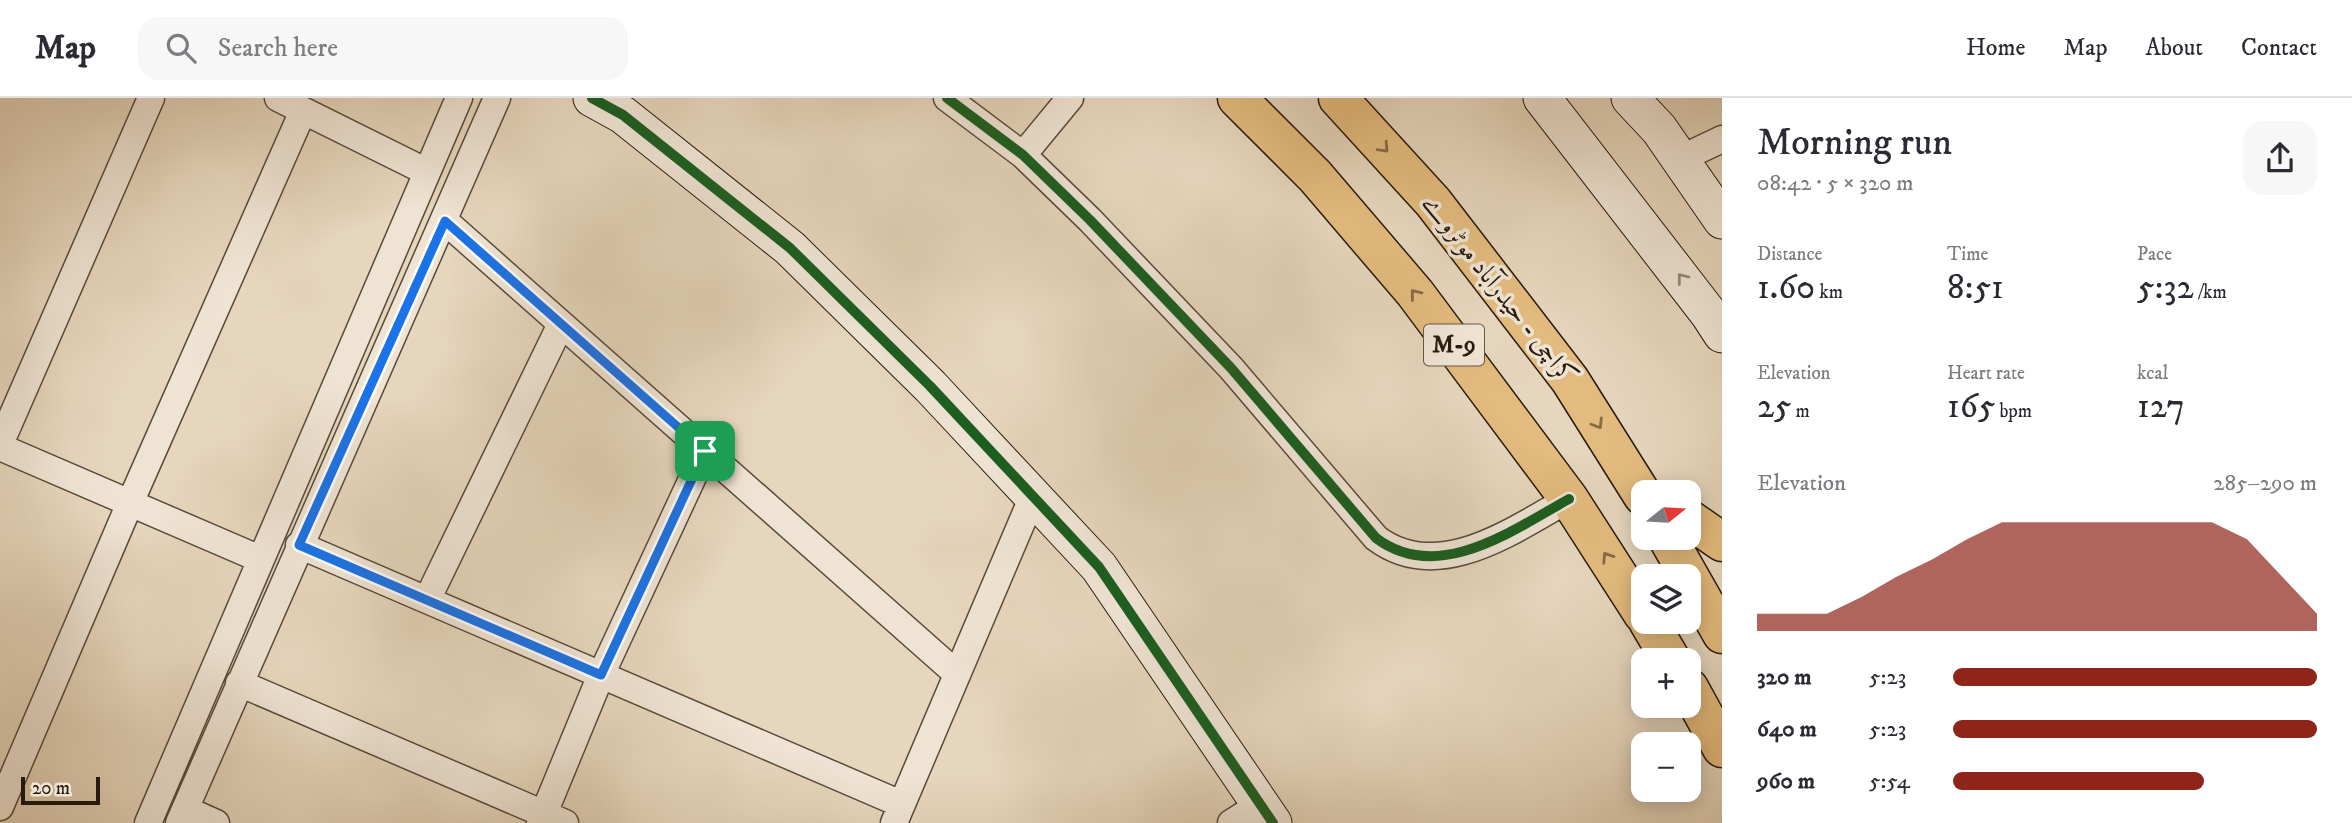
<!DOCTYPE html>
<html lang="en">
<head>
<meta charset="utf-8">
<style>
  body { margin:0; font-family:"IM FELL DW Pica",Amiri,serif; background:#f7f7f7; color:#2b2b33; height:100vh; display:flex; flex-direction:column; font-size:26px; white-space:nowrap }
  * { box-sizing:border-box; margin:0 }
  p { font-size:23px; color:#7c7c81 }
  .icon { flex:none; width:38px; height:38px; fill:none; stroke:currentColor; stroke-width:2; stroke-linecap:round; stroke-linejoin:round }
  .map { position:relative; flex:1; overflow:hidden }
  .side { display:flex; flex-direction:column; background:#fff; width:630px }
  .side>* { flex:none }
  .needle { width:46px; rotate:72deg }
  .tools { position:absolute; left:1631px; top:382px; display:grid; gap:14px }
  .tools a { display:grid; place-items:center; width:70px; height:70px; border-radius:14px; background:#fff; box-shadow:0 4px 18px #0003; font-size:35px }
  .scale { position:absolute; left:21px; bottom:18px; width:79px; box-sizing:border-box; padding-left:7px; border:4px solid #281b0e; border-top:0; font-size:19px; line-height:24px; white-space:nowrap; color:#281b0e; -webkit-text-stroke:5px #efe4d4; paint-order:stroke }
  .pin { position:absolute; display:grid; place-items:center; width:60px; height:60px; color:#fff; margin:-30px; border-radius:14px; box-shadow:0 4px 10px #0006 }
  .round { display:grid; place-items:center; flex:none; width:74px; height:74px; border-radius:21px; background:#f7f7f7 }
  .head { display:flex; align-items:center; justify-content:space-between; height:119px; padding:0 35px }
  h1 { font-size:38px; font-weight:600; line-height:52px }
  .stats { display:grid; grid-template-columns:repeat(3,1fr); gap:10px; height:119px; padding:7px 35px }
  .stats div { display:grid; align-content:center }
  .stats b { font-size:35px; font-weight:600 }
  .stats small { font-size:19px; font-weight:400 }
  .stats p { font-size:19px }
  .chart { height:196px; padding:14px 35px }
  .chart p { display:flex; justify-content:space-between }
  .chart svg { width:100%; height:126px; margin-top:7px; fill:#8f2418; opacity:.7 }
  ul { padding:0 35px; list-style:none; font-size:23px }
  li { display:grid; grid-template-columns:112px 84px 1fr; align-items:center; height:52px }
  li i { height:18px; border-radius:9px; background:#8f2418 }
  header { display:flex; align-items:center; gap:42px; box-sizing:border-box; height:98px; padding:0 35px; background:#fff; border-bottom:2px solid #e1e1e2 }
  header strong { font-size:33px }
  nav { display:flex; gap:38px; margin-inline-start:auto; font-size:24px }
  .search { width:490px; height:63px; background:#f7f7f7; display:flex; align-items:center; gap:18px; box-sizing:border-box; padding:0 24px; border-radius:21px; color:#7c7c81; font-size:26px }
  main { display:flex; flex:1; min-height:0 }
  .map>svg:first-child { display:block }
  .lines { fill:none; stroke-linecap:round; stroke-linejoin:round }
  .street-casing { stroke:#584a3a; stroke-width:29 }
  .secondary-casing { stroke:#281b0e; stroke-width:39 }
  .highway-casing { stroke:#281b0e; stroke-width:41 }
  .street { stroke:#efe4d4; stroke-width:26 }
  .secondary { stroke:#efe4d4; stroke-width:37 }
  .highway { stroke:#e3bb7e; stroke-width:38 }
  .cycleway-casing { stroke:#efe4d4; stroke-width:15 }
  .cycleway { stroke:#1b5e20; stroke-width:10 }
  .oneway { stroke:#866b46 }
  .oneway2 { stroke:#958a7b }
  .route-casing { stroke:#fff; stroke-width:14 }
  .route { stroke:#1a73e8; stroke-width:9 }
  .labels { text-anchor:middle; dominant-baseline:central; stroke-width:7; stroke-linejoin:round; paint-order:stroke }
  .shield { fill:#efe4d4; stroke:#645749; stroke-width:2 }
  .shield-label { font-size:24px; font-weight:bold; fill:#281b0e }
  .street-label { font-size:26px; fill:#281b0e; stroke:#efe4d4 }
</style>
</head>
<body>
<header>
<strong>Map</strong>
<div class="search"><svg class="icon" aria-label="search" viewBox="0 0 24 24"><circle cx="10" cy="10" r="6"/><path d="M15 15l6 6"/></svg>Search here</div>
<nav><a>Home</a><a>Map</a><a>About</a><a>Contact</a></nav>
</header>
<main>
<div class="map">
<svg width="1722" height="725" viewBox="0 0 1722 725">
  <rect width="100%" height="100%" fill="#e6d6bd"/>
  <filter id="stains"><feTurbulence type="fractalNoise" baseFrequency=".00286" numOctaves="4"/><feColorMatrix values="0 0 0 0 .2 0 0 0 0 .09 0 0 0 0 .02 0 0 0 .5 -.17"/></filter>
  <radialGradient id="worn" r=".72"><stop offset=".6" stop-color="#630" stop-opacity="0"/><stop offset="1" stop-color="#630" stop-opacity=".3"/></radialGradient>
  <g class="lines">
    <g class="street-casing">
      <path id="street" d="M 278,0 L 427,74
        M 947,0 L 1023,57 L 1090,122 L 1231,270 L 1376,440 C 1438,487 1513,432 1569,401
        M 1023,57 L 1070,0
        M 1680,61 L 1722,41
        M 445,123 L 957,576
        M 0,346 L 151,0
        M 0,349 L 260,461
        M 299,447 L 901,706
        M 427,502 L 561,226
        M 239,585 L 565,725
        M 0,709 L 130,405 L 303,13
        M 185,711 L 216,725
        M 148,725 L 459,0
        M 179,725 L 497,0
        M 540,725 L 601,577 L 705,353
        M 894,725 L 1033,398
        M 1231,725 L 1261,706"/>
    </g>
    <g class="secondary-casing">
      <path id="secondary" d="M 592,0 L 623,17 L 790,150 L 930,288 L 1099,469 L 1273,725
        M 1542,0 L 1709,216 L 1722,236
        M 1630,0 L 1659,31 L 1722,122"/>
    </g>
    <g class="highway-casing">
      <path id="highway" d="M 1237,0 L 1315,78 L 1415,195 L 1569,401 L 1643,516
        M 1338,0 L 1433,104 L 1570,282 L 1643,398
        M 1689,421 L 1722,444
        M 1667,439 L 1722,536
        M 1648,523 L 1671,562
        M 1689,590 L 1722,650"/>
    </g>
    <use href="#street" class="street"/>
    <use href="#secondary" class="secondary"/>
    <use href="#highway" class="highway"/>
    <g class="cycleway-casing">
      <path id="cycleway" d="M 592,0 L 623,17 L 790,150 L 930,288 L 1099,469 L 1273,725
        M 947,0 L 1023,57 L 1090,122 L 1231,270 L 1376,440 C 1438,487 1513,432 1569,401"/>
    </g>
    <use href="#cycleway" class="cycleway"/>
  </g>
  <defs><path id="oneway-chevron" d="M-2-3.5L2.5 0L-2 3.5" fill="none" stroke-width="1.6" stroke-linecap="round" stroke-linejoin="round" transform="scale(1.75)"/></defs>
  <g class="oneway">
    <use href="#oneway-chevron" transform="translate(1384 50) rotate(47)"/>
    <use href="#oneway-chevron" transform="translate(1415 196) rotate(-129)"/>
    <use href="#oneway-chevron" transform="translate(1598 326) rotate(58)"/>
    <use href="#oneway-chevron" transform="translate(1607 459) rotate(-123)"/>
  </g>
  <use class="oneway2" href="#oneway-chevron" transform="translate(1682 180) rotate(-128)"/>
  <g class="lines">
    <g class="route-casing">
      <path id="route" d="M 445,123 L 705,353 L 601,577 L 299,447 Z"/>
    </g>
    <use href="#route" class="route"/>
  </g>
  <g class="labels">
    <rect class="shield" x="1424" y="226.5" width="60" height="41" rx="5"/>
    <g class="shield-label">
      <text x="1454" y="247">M-9</text>
    </g>
    <g class="street-label">
      <text transform="translate(1499 192) rotate(52)">کراچی - حیدرآباد موٹروے</text>
    </g>
  </g>
  <rect width="100%" height="100%" filter="url(#stains)"/>
  <rect width="100%" height="100%" fill="url(#worn)"/>
</svg>
<div class="tools">
<a><svg class="needle" viewBox="-14 -14 28 28"><path d="M0-13l5 13h-10z" fill="#e53935"/><path d="M0 13l5-13h-10z" fill="#7c7c81"/></svg></a>
<a><svg class="icon" aria-label="layers" viewBox="0 0 24 24"><path d="M12 4l9 5-9 5-9-5zM3 14l9 5 9-5"/></svg></a>
<a>+</a>
<a>−</a>
</div>
<div class="scale">20 m</div>
<div class="pin" style="left:705px;top:353px;background:#1e9e55"><svg class="icon" aria-label="arrive" viewBox="0 0 24 24"><path d="M6 21V4h12l-3 4 3 4H6"/></svg></div>
</div>
<section class="side">
<div class="head"><div><h1>Morning run</h1><p>08:42 · 5 × 320 m</p></div><a class="round"><svg class="icon" aria-label="share" viewBox="0 0 24 24"><path d="M12 15V3M7 8l5-5 5 5M5 13v7h14v-7"/></svg></a></div>
<div class="stats">
<div><p>Distance</p><b>1.60<small> km</small></b></div>
<div><p>Time</p><b>8:51</b></div>
<div><p>Pace</p><b>5:32<small> /km</small></b></div>
</div>
<div class="stats">
<div><p>Elevation</p><b>25<small> m</small></b></div>
<div><p>Heart rate</p><b>165<small> bpm</small></b></div>
<div><p>kcal</p><b>127</b></div>
</div>
<div class="chart"><p><span>Elevation</span>285–290 m</p>
<svg viewBox="0 0 160 44" preserveAspectRatio="none"><path d="M0 44V38L10 38L20 38L30 32L40 25L50 19L60 12L70 6L80 6L90 6L100 6L110 6L120 6L130 6L140 12L150 25L160 38V44z"/></svg>
</div>
<ul>
<li><b>320 m</b>5:23<i style="width:100%"></i></li>
<li><b>640 m</b>5:23<i style="width:100%"></i></li>
<li><b>960 m</b>5:54<i style="width:69%"></i></li>
</ul>
</section>
</main>
</body>
</html>
